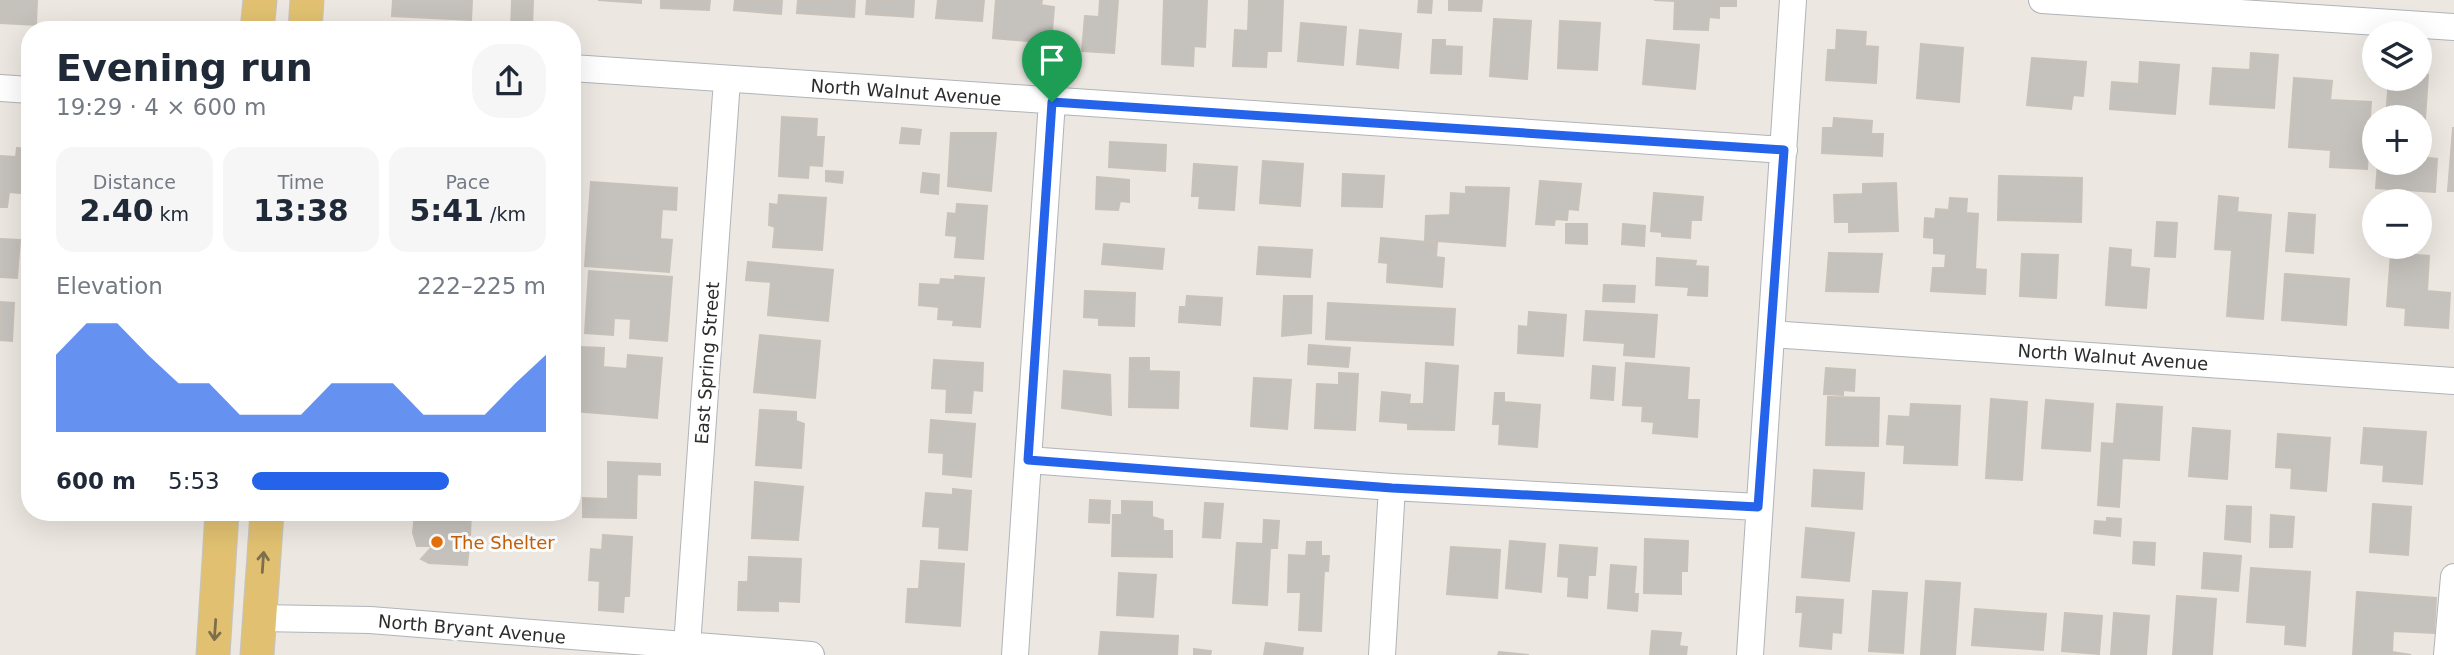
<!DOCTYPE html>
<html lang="en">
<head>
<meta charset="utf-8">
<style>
  body { margin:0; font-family:"DejaVu Sans",sans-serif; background:#f6f6f7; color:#1f2937; height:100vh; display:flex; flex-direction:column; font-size:26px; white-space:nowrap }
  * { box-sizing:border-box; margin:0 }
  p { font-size:23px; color:#747a83 }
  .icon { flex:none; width:38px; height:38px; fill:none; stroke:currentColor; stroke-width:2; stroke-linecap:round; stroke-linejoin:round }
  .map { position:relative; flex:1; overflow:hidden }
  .sheet { position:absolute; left:21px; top:21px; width:560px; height:500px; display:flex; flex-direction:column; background:#fff; border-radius:28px; box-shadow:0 7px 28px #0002 }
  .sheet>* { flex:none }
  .controls { position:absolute; left:2362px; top:21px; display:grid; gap:14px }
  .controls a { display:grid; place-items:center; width:70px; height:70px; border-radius:50%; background:#fff; box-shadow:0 7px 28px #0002; font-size:35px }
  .pin { position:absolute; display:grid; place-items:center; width:60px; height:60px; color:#fff; margin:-72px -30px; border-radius:50% 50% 50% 0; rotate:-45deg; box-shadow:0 0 7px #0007 }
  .pin .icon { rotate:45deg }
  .round { display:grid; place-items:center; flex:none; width:74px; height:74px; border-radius:28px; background:#f6f6f7 }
  .overview { display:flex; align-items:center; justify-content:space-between; height:119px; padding:0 35px }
  h1 { font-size:38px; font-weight:700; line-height:52px }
  .figures { display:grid; grid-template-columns:repeat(3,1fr); gap:10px; height:119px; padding:7px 35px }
  .figures div { display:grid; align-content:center; border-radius:18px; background:#f6f6f7; text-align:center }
  .figures b { font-size:30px; font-weight:700 }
  .figures small { font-size:19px; font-weight:400 }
  .figures p { font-size:19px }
  .chart { height:196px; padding:14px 35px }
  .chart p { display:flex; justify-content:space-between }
  .chart svg { width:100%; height:126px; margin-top:7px; fill:#2563eb; opacity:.7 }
  ul { padding:0 35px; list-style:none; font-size:23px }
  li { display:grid; grid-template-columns:112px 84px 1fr; align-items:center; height:52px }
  li i { height:18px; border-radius:9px; background:#2563eb }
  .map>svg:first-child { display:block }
  .building { fill:#c5c1bc; stroke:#c8c2ba; stroke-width:2 }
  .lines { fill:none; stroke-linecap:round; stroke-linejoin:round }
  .minor-casing { stroke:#b1b3bb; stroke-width:28 }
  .major-casing { stroke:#c4c4c4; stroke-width:35 }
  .minor { stroke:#fff; stroke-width:26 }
  .major { stroke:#e1c171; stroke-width:33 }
  .oneway { stroke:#7d6f4b }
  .route-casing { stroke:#fff; stroke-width:14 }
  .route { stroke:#2563eb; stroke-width:9 }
  .food-dot { fill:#e8710a; stroke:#fff; stroke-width:2.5 }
  .labels { text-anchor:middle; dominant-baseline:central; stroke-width:6; stroke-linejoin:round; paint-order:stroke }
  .street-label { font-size:18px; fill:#2c2c2c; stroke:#fff }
  .food-label { font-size:18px; fill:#c56008; stroke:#fff; text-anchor:start }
</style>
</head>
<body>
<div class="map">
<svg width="2454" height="655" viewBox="0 0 2454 655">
  <rect width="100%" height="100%" fill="#ece7e1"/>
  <path class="building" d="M 0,0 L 37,0 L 36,25 L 0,23 Z
    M 393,0 L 472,0 L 471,20 L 392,16 Z
    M 512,0 L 533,0 L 532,30 L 511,29 Z
    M 598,0 L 641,0 L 641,3 Z
    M 661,0 L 710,0 L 709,10 L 661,8 Z
    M 735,0 L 782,0 L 781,14 L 734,10 Z
    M 798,0 L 855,0 L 854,17 L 797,13 Z
    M 867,0 L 914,0 L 913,17 L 866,14 Z
    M 938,0 L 984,0 L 982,21 L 936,18 Z
    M 996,0 L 1042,0 L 1041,5 L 1054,7 L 1051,43 L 993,38 Z
    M 1100,0 L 1118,0 L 1114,53 L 1082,51 L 1085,16 L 1099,17 Z
    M 1164,0 L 1207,0 L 1205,47 L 1194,46 L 1193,66 L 1162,64 Z
    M 1249,0 L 1283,0 L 1281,51 L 1267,51 L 1266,67 L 1233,66 L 1235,30 L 1248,31 Z
    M 1419,0 L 1432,0 L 1431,13 L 1418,12 Z
    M 1449,0 L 1482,0 L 1481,11 L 1449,10 Z
    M 1654,0 L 1736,0 L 1736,6 L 1719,6 L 1719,18 L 1709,17 L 1708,30 L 1674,29 L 1675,1 Z
    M 1494,19 L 1531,21 L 1527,79 L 1490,76 Z
    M 1560,21 L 1600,23 L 1597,70 L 1558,68 Z
    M 1301,23 L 1346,27 L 1343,65 L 1298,61 Z
    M 1360,30 L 1401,34 L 1398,68 L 1357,64 Z
    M 1837,30 L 1866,32 L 1865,46 L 1878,47 L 1876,83 L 1826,80 L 1828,50 L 1836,50 Z
    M 1433,40 L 1445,40 L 1445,46 L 1462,47 L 1461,74 L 1431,73 Z
    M 1647,40 L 1699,45 L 1695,89 L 1643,84 Z
    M 1921,44 L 1963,48 L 1959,102 L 1917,98 Z
    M 2251,53 L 2278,55 L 2274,108 L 2210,104 L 2213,68 L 2250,70 Z
    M 2032,58 L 2086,62 L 2083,96 L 2073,95 L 2071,109 L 2027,105 Z
    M 2140,62 L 2179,65 L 2175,114 L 2110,109 L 2112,82 L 2139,84 Z
    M 2420,74 L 2428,75 L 2423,149 L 2420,149 L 2420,117 L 2386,117 L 2389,79 L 2420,79 Z
    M 2294,78 L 2332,81 L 2330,100 L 2371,102 L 2367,169 L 2330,167 L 2331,150 L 2289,147 Z
    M 782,117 L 817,119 L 816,137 L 824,137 L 822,166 L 809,165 L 808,178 L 779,176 Z
    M 1834,118 L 1872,121 L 1871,134 L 1883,134 L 1882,156 L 1822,153 L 1823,128 L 1833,128 Z
    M 902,128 L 921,130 L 919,144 L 900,143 Z
    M 2453,128 L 2454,128 L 2454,191 L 2448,191 Z
    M 951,133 L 996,133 L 991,191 L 948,186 Z
    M 1110,142 L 1166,145 L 1165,171 L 1109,167 Z
    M 17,148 L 30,149 L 30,194 L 9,192 L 7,207 L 0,207 L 1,156 L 16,157 Z
    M 2420,157 L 2437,159 L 2435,192 L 2376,188 L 2378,163 L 2420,163 Z
    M 1263,161 L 1303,164 L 1300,206 L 1260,203 Z
    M 1194,164 L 1237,167 L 1234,210 L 1199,208 L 1200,196 L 1192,196 Z
    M 826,171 L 843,172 L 842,183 L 826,181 Z
    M 923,173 L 939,175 L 938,194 L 921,192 Z
    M 1343,174 L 1384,176 L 1382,207 L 1342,206 Z
    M 1999,176 L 2082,178 L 2081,222 L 1998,220 Z
    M 1097,177 L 1129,180 L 1129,202 L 1120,201 L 1118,210 L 1096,209 Z
    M 1540,181 L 1581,184 L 1578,210 L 1568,209 L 1567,220 L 1555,219 L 1554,225 L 1536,224 Z
    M 591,182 L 677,188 L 676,210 L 662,209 L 660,239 L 672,240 L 669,272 L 585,266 Z
    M 1896,183 L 1898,231 L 1849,232 L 1849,222 L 1835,222 L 1834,195 L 1863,194 L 1863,184 Z
    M 1466,187 L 1509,188 L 1505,246 L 1425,240 L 1426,216 L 1450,215 L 1451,193 L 1466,194 Z
    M 1654,193 L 1703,197 L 1701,220 L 1691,220 L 1690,238 L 1662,236 L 1662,232 L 1651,231 Z
    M 779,195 L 826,198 L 822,250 L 773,247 L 775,227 L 769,225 L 770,204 L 778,205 Z
    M 2219,196 L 2238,198 L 2237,212 L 2271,215 L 2263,319 L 2227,316 L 2232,250 L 2215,249 Z
    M 1950,198 L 1967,199 L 1966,213 L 1978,214 L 1975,269 L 1986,270 L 1985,294 L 1931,291 L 1933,268 L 1945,268 L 1946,254 L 1934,253 L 1934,238 L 1924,237 L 1925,218 L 1935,219 L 1936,209 L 1949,210 Z
    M 957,204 L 987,206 L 983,259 L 955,257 L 957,236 L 946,235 L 948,213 L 956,214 Z
    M 2289,213 L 2315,215 L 2313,253 L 2286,251 Z
    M 2157,222 L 2177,223 L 2175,257 L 2155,256 Z
    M 1566,224 L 1587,224 L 1587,244 L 1566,243 Z
    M 1623,224 L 1645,226 L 1644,246 L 1622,244 Z
    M 1381,238 L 1437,243 L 1436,257 L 1444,258 L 1442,287 L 1387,282 L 1388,263 L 1379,262 Z
    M 0,239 L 20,240 L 17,278 L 0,277 Z
    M 1104,244 L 1164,249 L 1162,269 L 1102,264 Z
    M 1259,247 L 1312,250 L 1310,277 L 1257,274 Z
    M 2110,248 L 2131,250 L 2130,267 L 2149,269 L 2146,308 L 2106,305 Z
    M 1829,253 L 1882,254 L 1878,292 L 1826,291 Z
    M 2391,253 L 2429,256 L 2427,291 L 2450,293 L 2448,328 L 2405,325 L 2406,308 L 2387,306 Z
    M 2022,254 L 2058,255 L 2056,298 L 2020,296 Z
    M 1657,258 L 1696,261 L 1695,266 L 1708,267 L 1707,296 L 1688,295 L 1689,287 L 1656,285 Z
    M 748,262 L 833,270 L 828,321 L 768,315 L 771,282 L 746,280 Z
    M 589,271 L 672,277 L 667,341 L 630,338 L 631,319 L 614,318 L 613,335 L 585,333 Z
    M 2285,274 L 2349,279 L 2346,325 L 2282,320 Z
    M 955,276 L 984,278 L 980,327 L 953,325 L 954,320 L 938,319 L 939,307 L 919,305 L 920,284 L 940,285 L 941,279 L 955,280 Z
    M 1604,285 L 1635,286 L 1634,302 L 1603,301 Z
    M 1085,291 L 1135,293 L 1134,326 L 1099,325 L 1099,318 L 1084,317 Z
    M 1187,296 L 1222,298 L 1220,325 L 1179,322 L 1180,307 L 1186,307 Z
    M 1284,296 L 1312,296 L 1311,333 L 1282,336 Z
    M 0,302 L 14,303 L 12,341 L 0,340 Z
    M 1328,303 L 1455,309 L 1453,345 L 1326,339 Z
    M 1586,311 L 1657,315 L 1654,357 L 1624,355 L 1625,343 L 1584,340 Z
    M 1529,312 L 1566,315 L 1563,356 L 1518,353 L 1519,326 L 1528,327 Z
    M 760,335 L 820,341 L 815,398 L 754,392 Z
    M 1309,345 L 1350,348 L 1348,367 L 1308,364 Z
    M 579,347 L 604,348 L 603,367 L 627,369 L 628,355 L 662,358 L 657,418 L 574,411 Z
    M 1130,358 L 1149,358 L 1149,371 L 1179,372 L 1178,408 L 1129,407 Z
    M 934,360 L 983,363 L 982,391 L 973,390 L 971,413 L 946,412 L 947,389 L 932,388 Z
    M 1426,363 L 1458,366 L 1454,430 L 1408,429 L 1408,423 L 1380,421 L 1382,392 L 1410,395 L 1409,404 L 1424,404 Z
    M 1626,363 L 1689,368 L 1687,400 L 1699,400 L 1697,437 L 1653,433 L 1654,422 L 1642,421 L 1643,406 L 1623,405 Z
    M 1593,366 L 1615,368 L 1613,400 L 1591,398 Z
    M 1826,368 L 1855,370 L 1854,391 L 1843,390 L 1843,395 L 1824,394 Z
    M 1064,371 L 1110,375 L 1111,415 L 1062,408 Z
    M 1339,373 L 1358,374 L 1355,430 L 1315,428 L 1317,384 L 1339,385 Z
    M 1254,378 L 1291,380 L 1287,429 L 1251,426 Z
    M 1495,393 L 1504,393 L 1504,402 L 1540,405 L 1537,447 L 1499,444 L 1500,424 L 1493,424 Z
    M 1828,397 L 1879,398 L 1878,446 L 1826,445 Z
    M 1991,399 L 2027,402 L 2022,480 L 1986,478 Z
    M 2046,400 L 2093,404 L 2090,451 L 2042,448 Z
    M 1911,404 L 1960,406 L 1957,465 L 1904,463 L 1905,445 L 1887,444 L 1889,416 L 1910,417 Z
    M 2117,404 L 2162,407 L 2159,460 L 2122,458 L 2119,507 L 2098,505 L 2102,443 L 2114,444 Z
    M 760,410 L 796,412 L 796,421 L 804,424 L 801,468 L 756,465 Z
    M 931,420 L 975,424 L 971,477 L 943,474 L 944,453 L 929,452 Z
    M 2193,428 L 2230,431 L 2227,479 L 2189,476 Z
    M 2364,428 L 2426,432 L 2422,484 L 2383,481 L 2384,465 L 2361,463 Z
    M 2278,434 L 2330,438 L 2326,491 L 2291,488 L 2292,468 L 2276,467 Z
    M 608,462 L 660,464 L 660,475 L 637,474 L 636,518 L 583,517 L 583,498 L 608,499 Z
    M 1814,470 L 1864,473 L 1862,509 L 1812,506 Z
    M 755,482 L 803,487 L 798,540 L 752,538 Z
    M 953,489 L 971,491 L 967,550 L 939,548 L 940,527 L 923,526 L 926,493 L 953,495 Z
    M 1090,500 L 1110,501 L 1109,523 L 1089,522 Z
    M 1122,501 L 1152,502 L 1152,517 L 1163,520 L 1163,531 L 1172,531 L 1172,557 L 1112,556 L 1113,515 L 1122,515 Z
    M 1205,503 L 1223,504 L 1220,538 L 1203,537 Z
    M 2373,504 L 2411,507 L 2408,555 L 2370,552 Z
    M 2227,506 L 2251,507 L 2250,542 L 2225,539 Z
    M 415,513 L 471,513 L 470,536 L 460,536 L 459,547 L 469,547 L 467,565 L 429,563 L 421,559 L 433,546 L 417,546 L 413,533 Z
    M 2271,515 L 2294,517 L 2292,547 L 2270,547 Z
    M 2107,518 L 2121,519 L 2120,536 L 2094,533 L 2095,521 L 2107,522 Z
    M 1264,520 L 1279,521 L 1277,548 L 1270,548 L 1267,605 L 1233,603 L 1237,543 L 1263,544 Z
    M 1806,528 L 1854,533 L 1849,581 L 1802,577 Z
    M 603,535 L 632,537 L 629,596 L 624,596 L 623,612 L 599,610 L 600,581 L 589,580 L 591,549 L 602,550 Z
    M 1645,539 L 1688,541 L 1687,571 L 1681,571 L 1681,594 L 1644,593 Z
    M 1510,541 L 1545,544 L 1541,592 L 1506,588 Z
    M 1307,542 L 1321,542 L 1321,556 L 1329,556 L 1328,571 L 1324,571 L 1321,631 L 1299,630 L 1301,592 L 1288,592 L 1289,555 L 1306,556 Z
    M 2134,542 L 2155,543 L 2154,565 L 2133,563 Z
    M 1560,545 L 1597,548 L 1595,575 L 1588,575 L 1587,598 L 1568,596 L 1569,577 L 1558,576 Z
    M 1451,547 L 1500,550 L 1497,598 L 1447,594 Z
    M 2204,553 L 2241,556 L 2238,591 L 2202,588 Z
    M 749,557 L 801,559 L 799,602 L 778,601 L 778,611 L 738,610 L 739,582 L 748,582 Z
    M 921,561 L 964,564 L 960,626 L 906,622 L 908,589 L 919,589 Z
    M 1611,565 L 1636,567 L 1634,594 L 1638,594 L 1637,611 L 1608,608 Z
    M 2251,568 L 2310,572 L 2305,646 L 2285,644 L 2286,625 L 2247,622 Z
    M 1119,573 L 1156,575 L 1153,617 L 1117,615 Z
    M 1926,581 L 1960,583 L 1955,655 L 1921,654 Z
    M 1873,591 L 1907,593 L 1903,653 L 1869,651 Z
    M 2357,592 L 2436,598 L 2434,633 L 2393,631 L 2392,652 L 2411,655 L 2353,655 Z
    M 2177,596 L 2216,599 L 2212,655 L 2173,655 Z
    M 1797,597 L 1843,600 L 1841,633 L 1832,632 L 1831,649 L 1800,646 L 1803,612 L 1796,612 Z
    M 1975,609 L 2046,614 L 2043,650 L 1972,645 Z
    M 2065,613 L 2102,616 L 2099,654 L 2062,651 Z
    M 2114,613 L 2149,616 L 2146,655 L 2111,655 Z
    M 1652,631 L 1681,633 L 1679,646 L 1687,647 L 1686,655 L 1650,655 Z
    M 1101,632 L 1178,636 L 1177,655 L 1099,655 Z
    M 1266,643 L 1303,648 L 1302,655 L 1264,655 Z
    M 1194,649 L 1211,651 L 1210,655 L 1194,655 Z
    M 1499,652 L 1529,655 L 1498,655 Z"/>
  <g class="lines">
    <g class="minor-casing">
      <path id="minor" d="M 2042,0 L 2454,27
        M 572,68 L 1784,150
        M 0,88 L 30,90
        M 1771,334 L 2454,381
        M 1028,460 L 1392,487 L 1758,507
        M 259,618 L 370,620 L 811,655
        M 687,646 L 727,80
        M 1015,655 L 1052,101
        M 1382,655 L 1392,487
        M 1750,655 L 1793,0
        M 2447,655 L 2454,577"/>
    </g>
    <g class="major-casing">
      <path id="major" d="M 257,30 L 260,0
        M 305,30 L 307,0
        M 213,655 L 222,513
        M 257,655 L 267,513"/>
    </g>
    <use href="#minor" class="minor"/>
    <use href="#major" class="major"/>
  </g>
  <defs><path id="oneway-shaft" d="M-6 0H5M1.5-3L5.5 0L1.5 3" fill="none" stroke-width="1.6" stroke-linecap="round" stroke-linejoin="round" transform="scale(1.75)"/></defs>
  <g class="oneway">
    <use href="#oneway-shaft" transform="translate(263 562) rotate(-86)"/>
    <use href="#oneway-shaft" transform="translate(215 630) rotate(94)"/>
  </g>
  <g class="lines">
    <g class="route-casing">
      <path id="route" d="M 1052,102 L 1784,150 L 1758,507 L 1392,488 L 1028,460 Z"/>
    </g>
    <use href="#route" class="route"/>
  </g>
  <circle class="food-dot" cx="437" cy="542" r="7"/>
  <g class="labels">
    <g class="street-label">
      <text transform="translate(906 92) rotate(4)">North Walnut Avenue</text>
      <text transform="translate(2113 357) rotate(4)">North Walnut Avenue</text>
      <text transform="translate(707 363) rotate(-86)">East Spring Street</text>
      <text transform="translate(472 629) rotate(5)">North Bryant Avenue</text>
    </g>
    <g class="food-label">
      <text x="451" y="542">The Shelter</text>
    </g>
  </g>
</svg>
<div class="controls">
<a><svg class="icon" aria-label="layers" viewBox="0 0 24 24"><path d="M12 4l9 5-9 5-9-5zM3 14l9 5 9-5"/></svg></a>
<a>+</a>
<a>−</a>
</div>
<div class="pin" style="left:1052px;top:102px;background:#1e9e55"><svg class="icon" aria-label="arrive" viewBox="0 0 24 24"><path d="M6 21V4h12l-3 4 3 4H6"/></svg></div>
<section class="sheet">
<div class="overview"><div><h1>Evening run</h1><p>19:29 · 4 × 600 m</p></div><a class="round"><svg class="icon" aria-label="share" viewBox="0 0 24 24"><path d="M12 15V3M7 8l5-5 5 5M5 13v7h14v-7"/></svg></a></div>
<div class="figures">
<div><p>Distance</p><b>2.40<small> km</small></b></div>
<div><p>Time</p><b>13:38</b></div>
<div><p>Pace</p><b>5:41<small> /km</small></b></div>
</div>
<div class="chart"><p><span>Elevation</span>222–225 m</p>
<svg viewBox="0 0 160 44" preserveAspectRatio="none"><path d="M0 44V17L10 6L20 6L30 17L40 27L50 27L60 38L70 38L80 38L90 27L100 27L110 27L120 38L130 38L140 38L150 27L160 17V44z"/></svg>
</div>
<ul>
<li><b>600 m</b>5:53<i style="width:67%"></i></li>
</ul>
</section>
</div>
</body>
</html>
